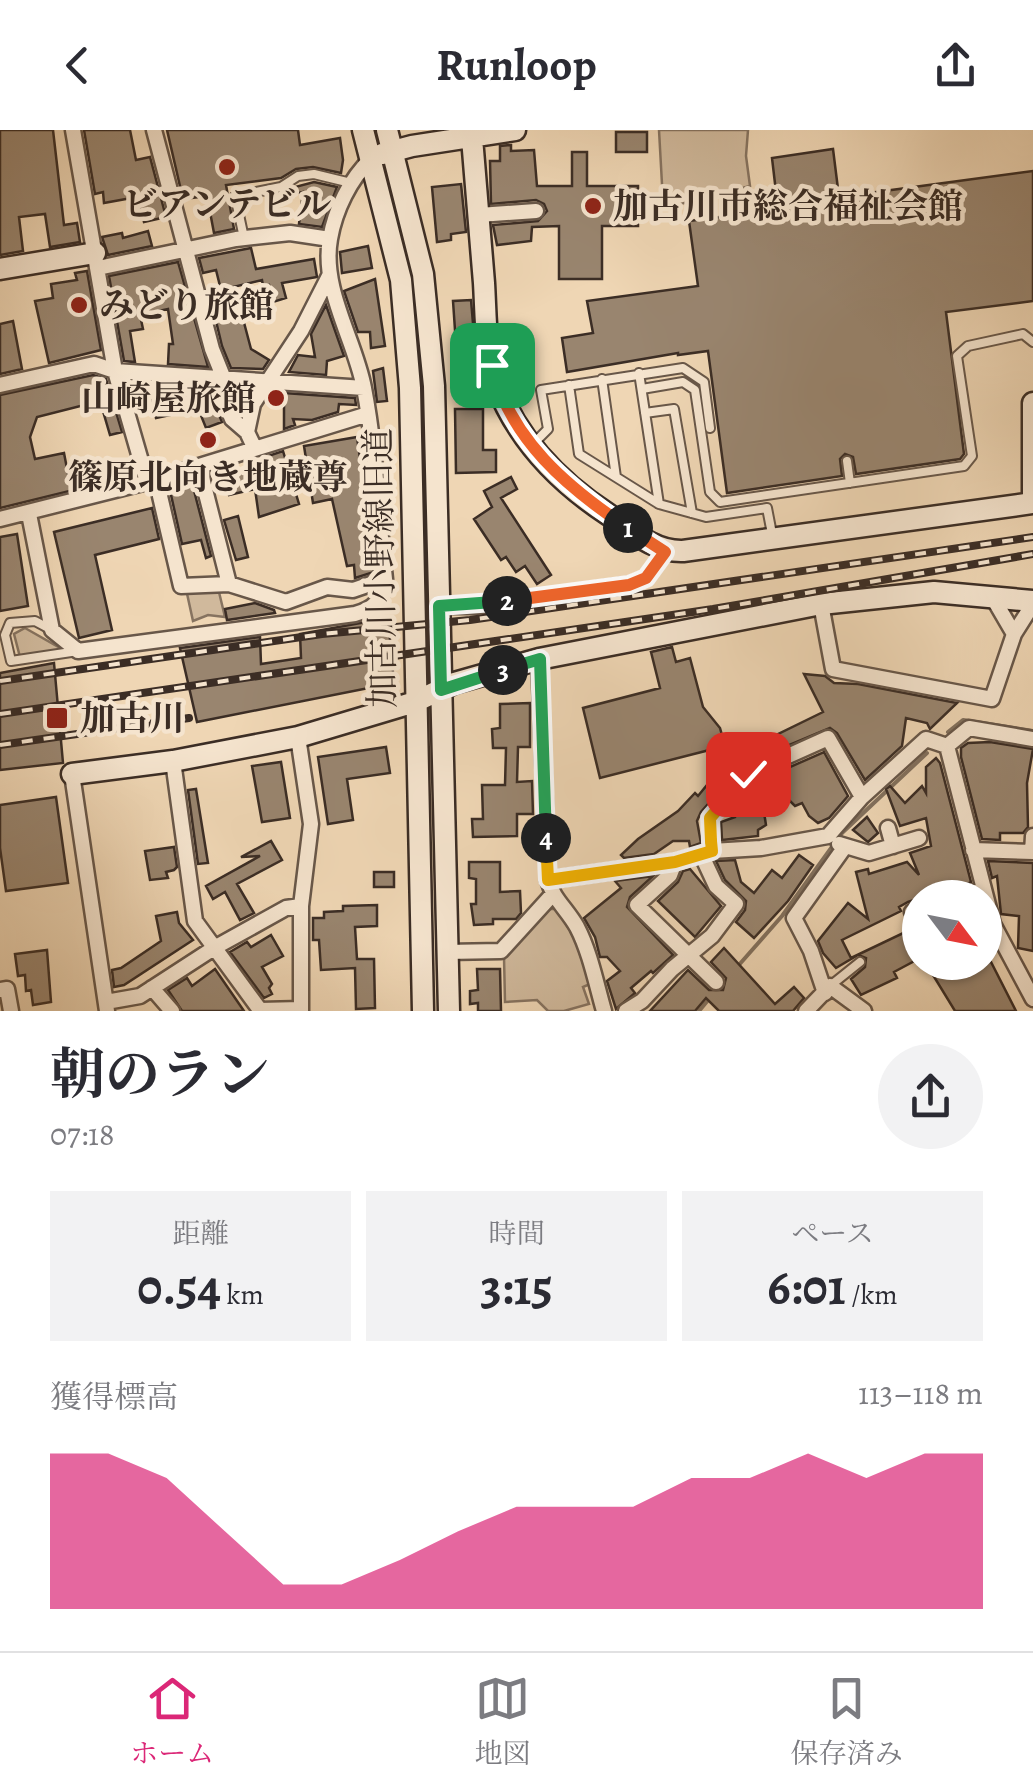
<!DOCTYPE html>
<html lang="ja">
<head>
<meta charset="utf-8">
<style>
  body { margin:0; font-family:Alegreya,"Noto Serif JP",serif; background:#f2f2f3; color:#2b2b33; height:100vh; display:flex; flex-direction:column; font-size:38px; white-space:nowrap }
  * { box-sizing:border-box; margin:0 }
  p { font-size:32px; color:#7c7c81 }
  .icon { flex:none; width:55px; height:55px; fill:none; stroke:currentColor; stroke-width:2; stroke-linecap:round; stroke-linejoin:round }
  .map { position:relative; height:881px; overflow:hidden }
  .details { display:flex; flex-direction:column; background:#fff; flex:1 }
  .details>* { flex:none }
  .needle { width:65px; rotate:122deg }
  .fabs { position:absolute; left:902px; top:750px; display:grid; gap:20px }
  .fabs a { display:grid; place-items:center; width:100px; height:100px; border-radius:50%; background:#fff; box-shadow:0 2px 8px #0004; font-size:50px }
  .pin { position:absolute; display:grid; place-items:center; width:85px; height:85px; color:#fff; margin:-42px; border-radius:20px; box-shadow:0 5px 15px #0006 }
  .km { position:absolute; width:50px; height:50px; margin:-25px; border-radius:50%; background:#222; color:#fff; font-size:28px; line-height:50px; text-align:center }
  .round { display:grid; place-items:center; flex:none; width:105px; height:105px; border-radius:52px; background:#f2f2f3 }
  .headline { display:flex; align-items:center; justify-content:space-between; height:170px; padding:0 50px }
  h1 { font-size:55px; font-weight:700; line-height:75px }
  .metrics { display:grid; grid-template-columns:repeat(3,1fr); gap:15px; height:170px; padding:10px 50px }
  .metrics div { display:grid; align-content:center; border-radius:0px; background:#f2f2f3; text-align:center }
  .metrics b { font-size:50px; font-weight:700 }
  .metrics small { font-size:28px; font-weight:400 }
  .metrics p { font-size:28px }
  .chart { height:280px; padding:20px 50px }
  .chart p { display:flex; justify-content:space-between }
  .chart svg { width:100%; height:180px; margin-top:10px; fill:#db2777; opacity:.7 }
  header { display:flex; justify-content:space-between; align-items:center; height:130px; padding:0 50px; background:#fff; font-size:45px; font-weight:700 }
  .menu { display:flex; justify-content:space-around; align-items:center; height:140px; border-top:2px solid #e1e1e2; background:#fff; font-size:28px; color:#7c7c81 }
  .menu a { display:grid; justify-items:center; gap:5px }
  .menu .selected { color:#db2777 }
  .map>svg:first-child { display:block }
  .green { fill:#d0b99c; stroke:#867360; stroke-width:2.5 }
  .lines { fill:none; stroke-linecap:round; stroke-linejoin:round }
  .stream { stroke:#82705d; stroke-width:4 }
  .building { fill:#99856f; stroke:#3b2d25; stroke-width:2.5 }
  .lane-casing { stroke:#685749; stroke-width:12 }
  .street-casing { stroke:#685749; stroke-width:19 }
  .secondary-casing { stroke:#3b2d25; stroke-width:25 }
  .lane { stroke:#f5e4ce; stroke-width:8 }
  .street { stroke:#f5e4ce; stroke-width:14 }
  .secondary { stroke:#f5e4ce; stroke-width:20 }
  .rail-casing { stroke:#3b2d25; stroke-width:8 }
  .rail { stroke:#f5e4ce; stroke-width:4; stroke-dasharray:11; stroke-linecap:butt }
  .split-1-casing { stroke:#fff; stroke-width:20 }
  .split-2-casing { stroke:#fff; stroke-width:20 }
  .split-3-casing { stroke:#fff; stroke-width:20 }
  .split-4-casing { stroke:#fff; stroke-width:20 }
  .split-5-casing { stroke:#fff; stroke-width:20 }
  .split-6-casing { stroke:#fff; stroke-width:20 }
  .split-1 { stroke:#f0652b; stroke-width:12 }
  .split-2 { stroke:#f0652b; stroke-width:12 }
  .split-3 { stroke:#22a559; stroke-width:12 }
  .split-4 { stroke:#22a559; stroke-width:12 }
  .split-5 { stroke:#f5b400; stroke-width:12 }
  .split-6 { stroke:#f5b400; stroke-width:12 }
  .poi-dot { fill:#8f2418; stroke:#f5e4ce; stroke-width:4 }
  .labels { text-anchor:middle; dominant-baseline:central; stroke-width:9; stroke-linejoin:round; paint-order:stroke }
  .poi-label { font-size:35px; font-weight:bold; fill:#3b2d25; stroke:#f5e4ce; text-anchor:start }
  .street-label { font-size:35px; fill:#3b2d25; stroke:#f5e4ce }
</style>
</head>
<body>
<header><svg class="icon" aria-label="back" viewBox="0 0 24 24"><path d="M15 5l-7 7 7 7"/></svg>Runloop<svg class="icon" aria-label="share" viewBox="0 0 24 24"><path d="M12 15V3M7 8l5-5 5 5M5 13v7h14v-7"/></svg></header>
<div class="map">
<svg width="1033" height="881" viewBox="0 0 1033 881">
  <rect width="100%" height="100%" fill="#efd6b4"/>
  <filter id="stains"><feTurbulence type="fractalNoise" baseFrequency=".002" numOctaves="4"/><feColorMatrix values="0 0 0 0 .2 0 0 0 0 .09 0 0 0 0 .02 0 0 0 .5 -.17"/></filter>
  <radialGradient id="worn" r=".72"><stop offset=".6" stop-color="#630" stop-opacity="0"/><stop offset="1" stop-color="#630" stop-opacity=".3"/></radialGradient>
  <path class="green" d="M 659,0 L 748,0 L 746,26 L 750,56 L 669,77 L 662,54 Z
    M 218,458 L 225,487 L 208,485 L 193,491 L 186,459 Z
    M 25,498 L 60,518 L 57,522 L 20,527 L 14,504 Z
    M 549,779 L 557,779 L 575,809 L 590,854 L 583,857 L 589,874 L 564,881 L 548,881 L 537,870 L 505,872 L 504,827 Z"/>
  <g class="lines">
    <path class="stream" d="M 948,602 L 963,590 L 1033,601
      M 738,836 L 782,786 L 842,703 L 927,623
      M 699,881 L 709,869"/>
  </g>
  <path class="building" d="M 0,0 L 53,0 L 64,95 L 77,93 L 80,112 L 50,117 L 45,84 L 19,87 L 23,121 L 0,125 Z
    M 84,0 L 130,0 L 136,30 L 150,27 L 166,87 L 144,92 L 137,67 L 104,73 L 103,62 L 95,64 Z
    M 167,0 L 298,0 L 300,15 L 340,8 L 343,30 L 341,43 L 313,37 L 296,39 L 281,48 L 226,55 L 234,99 L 214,103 L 207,66 L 183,69 Z
    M 616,2 L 647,2 L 647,22 L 616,22 Z
    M 511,15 L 511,21 L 534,20 L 537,56 L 572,56 L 572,22 L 587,22 L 587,56 L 638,56 L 638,96 L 602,96 L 602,149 L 559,149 L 559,96 L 532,97 L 531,111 L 497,115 L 493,95 L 538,91 L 547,81 L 544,74 L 536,70 L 491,74 L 490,31 L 500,31 L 500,16 Z
    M 833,19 L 839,67 L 1033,41 L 1033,171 L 946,182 L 964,324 L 960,329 L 856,344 L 853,327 L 845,324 L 840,329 L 842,346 L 727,363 L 708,221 L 678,225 L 678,223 L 567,242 L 562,208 L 593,203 L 587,171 L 698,156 L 689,91 L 778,79 L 772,28 Z
    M 314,52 L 337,57 L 322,97 L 299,94 L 303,62 L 297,63 L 295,57 Z
    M 461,54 L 466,102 L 451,104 L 451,110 L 437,112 L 432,57 Z
    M 148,101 L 152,116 L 108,125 L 102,107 L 122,103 L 123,108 Z
    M 368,116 L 372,138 L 342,143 L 340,122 Z
    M 251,118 L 256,139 L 314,129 L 317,147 L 282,153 L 286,168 L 273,172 L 269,155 L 263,156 L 262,150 L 221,160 L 216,140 L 203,143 L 199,128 Z
    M 178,132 L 208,237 L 168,234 L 169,214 L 173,214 L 168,179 L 140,185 L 143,199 L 130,201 L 135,232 L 124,231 L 109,146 Z
    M 87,141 L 101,220 L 49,233 L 35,171 L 53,168 L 51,154 L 77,150 L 75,143 Z
    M 375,149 L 385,216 L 371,218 L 370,202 L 358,202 L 344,161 Z
    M 471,170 L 476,229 L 457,229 L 453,171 Z
    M 326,175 L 344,226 L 327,231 L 326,245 L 289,242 L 298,225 L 315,227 L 311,204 Z
    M 242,185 L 251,219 L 269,230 L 263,239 L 231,238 L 222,216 L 216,191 Z
    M 13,191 L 22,239 L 0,244 L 0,194 Z
    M 383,238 L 387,271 L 377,272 L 373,241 Z
    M 93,245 L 106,249 L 122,302 L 110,305 L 100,271 L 37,287 L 30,307 L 35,329 L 64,323 L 69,349 L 86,344 L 90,356 L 0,378 L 0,265 Z
    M 129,253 L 213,258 L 214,273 L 222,292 L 206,298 L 198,278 L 169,279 L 170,285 L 156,288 L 152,270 L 135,274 Z
    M 284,263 L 355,268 L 356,275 L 339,274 L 338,282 L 312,290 L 293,289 L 295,295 L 284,299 Z
    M 455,279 L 483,279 L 483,320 L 496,320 L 496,342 L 456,343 Z
    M 357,307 L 368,385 L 369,390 L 364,391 L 374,442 L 355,448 L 354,435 L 347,436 L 332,369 L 313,373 L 304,316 Z
    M 283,321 L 299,374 L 259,387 L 255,359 L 229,365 L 224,343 L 264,335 L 262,328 Z
    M 511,347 L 517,359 L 501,368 L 551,445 L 537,454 L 525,436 L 516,442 L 506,427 L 501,430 L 474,389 L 492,377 L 484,361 Z
    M 191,349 L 211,426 L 206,428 L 201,410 L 182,414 L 169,356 Z
    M 152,378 L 159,409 L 95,425 L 112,500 L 79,508 L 54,402 Z
    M 238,386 L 248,427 L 236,430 L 224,390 Z
    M 17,404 L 28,476 L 0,481 L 0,407 Z
    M 255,473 L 274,480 L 275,483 L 227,490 L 225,479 Z
    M 388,488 L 394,553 L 197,592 L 180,518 L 260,507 L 261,534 L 301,528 L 300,504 Z
    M 672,517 L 676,532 L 690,528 L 703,577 L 720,598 L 725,616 L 600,648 L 583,578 L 660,558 L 651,522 Z
    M 54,533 L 63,633 L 0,640 L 0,543 Z
    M 804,544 L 825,546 L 834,553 L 858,554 L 957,573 L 930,599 L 927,593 L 906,588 L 902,616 L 865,650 L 837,603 L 830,598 L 744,634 L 701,682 L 697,691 L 701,713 L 690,717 L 689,711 L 673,711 L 654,724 L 624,728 L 621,725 L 638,709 L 678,681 L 695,663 L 698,666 L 729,628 L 823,582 Z
    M 530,573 L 530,617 L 518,617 L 517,652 L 532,651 L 533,684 L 517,684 L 517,706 L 473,707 L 472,689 L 483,689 L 482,655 L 505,655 L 506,618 L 493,618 L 492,599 L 500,598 L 500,574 Z
    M 990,612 L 1033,619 L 1027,653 L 1028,697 L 1023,703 L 1000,703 L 1000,710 L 982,709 L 961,627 L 961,618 L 968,613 Z
    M 386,617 L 390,643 L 347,649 L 353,690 L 328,694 L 318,627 Z
    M 824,622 L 848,666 L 829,688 L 818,693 L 809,686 L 802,673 L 795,676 L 787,668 L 763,676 L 766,695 L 758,700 L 758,706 L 722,710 L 721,692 L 735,687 L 736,674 L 754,653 Z
    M 936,628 L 940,633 L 971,752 L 939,768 L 920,768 L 908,772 L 899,777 L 901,781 L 842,810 L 851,828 L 920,795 L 920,828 L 894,842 L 897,848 L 861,865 L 851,849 L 865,837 L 866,828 L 858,825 L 836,838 L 823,823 L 818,811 L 848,773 L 868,789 L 856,742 L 868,739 L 869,744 L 907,732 L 919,745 L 910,723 L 931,716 L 926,688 L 900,696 L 886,659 L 890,656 L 905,673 L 922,656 L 926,663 L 926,637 Z
    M 281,632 L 290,688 L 262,692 L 252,636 Z
    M 196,659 L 208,733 L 198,734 L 188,660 Z
    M 56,667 L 68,753 L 6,761 L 0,718 L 0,675 Z
    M 867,687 L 878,703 L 868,712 L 853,700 Z
    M 271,711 L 282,730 L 237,754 L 254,783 L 240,790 L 225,762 L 213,769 L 206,756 L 260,726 L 241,727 Z
    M 174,717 L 177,737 L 174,740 L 166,742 L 168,748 L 150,750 L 145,721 Z
    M 799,725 L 813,735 L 788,771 L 754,808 L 736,792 L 745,780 L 746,771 L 725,750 L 716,731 L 735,730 L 741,752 L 754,763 L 772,740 L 782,748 Z
    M 988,731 L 1033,733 L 1033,821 L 1018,818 L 1019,786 L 1001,784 L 997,746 L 992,748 Z
    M 469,732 L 500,732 L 500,762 L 520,761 L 521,783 L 516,789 L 493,789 L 493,794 L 474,795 L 471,774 L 476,774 L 476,749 L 469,748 Z
    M 690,739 L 721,776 L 695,807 L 658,771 L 678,752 L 683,741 Z
    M 374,742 L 394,742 L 394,757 L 374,757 Z
    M 653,746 L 630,767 L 627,777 L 673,825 L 653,843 L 651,841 L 631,858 L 635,863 L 616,879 L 607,851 L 620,841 L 607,827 L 600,827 L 595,807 L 584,788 L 621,758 L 615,751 Z
    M 377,775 L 377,796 L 355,797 L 357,829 L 374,829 L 375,878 L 356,879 L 355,838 L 321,840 L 319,810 L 313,810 L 313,788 L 324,788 L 324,782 L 343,781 L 343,776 Z
    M 177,782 L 179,793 L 193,810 L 124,855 L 114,857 L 112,840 L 121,838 L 161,811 L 156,786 Z
    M 271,805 L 283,826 L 262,837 L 272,854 L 269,858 L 272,864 L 264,868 L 230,822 L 247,812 L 251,817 Z
    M 724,818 L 775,874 L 794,857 L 804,868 L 793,881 L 719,881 L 706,868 L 695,881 L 650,881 L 688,840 L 709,860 L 723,860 L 726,848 L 711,832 Z
    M 47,820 L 51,872 L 33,875 L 31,860 L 26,861 L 25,845 L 18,846 L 15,824 Z
    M 925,832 L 991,832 L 1016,881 L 955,881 Z
    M 215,839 L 244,881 L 182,881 L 168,860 L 187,848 L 192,856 Z
    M 477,839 L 500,839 L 501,881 L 478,881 L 478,873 L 470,874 L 470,861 L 478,860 Z"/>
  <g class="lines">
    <g class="lane-casing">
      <path id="lane" d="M 244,108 L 235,66 L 281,57 L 298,46 L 314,44 L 351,53
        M 639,243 L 659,374 L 706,387 L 767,378 L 773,409
        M 602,249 L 616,347
        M 569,255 L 579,324 L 659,374
        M 642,259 L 683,252 L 695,260 L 710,362 L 720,372 L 964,336 L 972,326 L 957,226 L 968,216 L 1023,204 L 1033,212
        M 645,283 L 674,279 L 692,383
        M 532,315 L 548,299 L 541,260 L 683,238 L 704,252 L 710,298
        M 847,331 L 850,353
        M 50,499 L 35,491 L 10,493 L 5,505 L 11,531 L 78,521
        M 830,856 L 860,832"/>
    </g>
    <g class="street-casing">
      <path id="street" d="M 73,0 L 115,241 L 147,352
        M 154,0 L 212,219 L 224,249 L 224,270 L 232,289 L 247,302 L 255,319
        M 479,85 L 536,81
        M 98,138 L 236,109 L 290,103 L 330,109
        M 0,255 L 94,234 L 115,241 L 364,258
        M 247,302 L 253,274 L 301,201 L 329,146
        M 199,336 L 229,454
        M 156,349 L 181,456 L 229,454 L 286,472 L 327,457 L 353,460 L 385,449
        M 29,384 L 52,500 L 78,521 L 355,484 C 374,479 384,469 385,449 C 378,386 376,320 364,258 C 355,210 321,159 330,109 C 335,80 350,49 371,29
        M 0,389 L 147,352 L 368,284
        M 993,468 L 1014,504
        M 821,474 L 833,539 L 992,569 L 1014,504 L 1033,474
        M 439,476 L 473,476 L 629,455 L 646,448 L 665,422
        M 539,529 L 548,750 C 553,769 567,779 577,797 C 590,822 596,853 604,881
        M 298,607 L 311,694 L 301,776 L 301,881
        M 947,616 L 993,794 L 1033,869
        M 947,616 L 969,598 L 1033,609
        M 173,631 L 195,791 L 260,880 L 301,879
        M 72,644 L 107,881
        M 888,698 L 893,716
        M 839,714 L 869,723 L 919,708
        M 973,720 L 1033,722
        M 712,721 L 710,688 L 748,644 L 828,608 L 862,667
        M 1032,722 L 1033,706
        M 675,732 L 670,745 L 637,775 L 716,852
        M 548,750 L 675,732 L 712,721 L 761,718 L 828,706 L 862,667 L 926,609 L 947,616
        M 958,768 L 984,759
        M 912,782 L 920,779
        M 446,822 L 501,821 L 552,765
        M 152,858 L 172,881
        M 0,860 L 7,859 L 11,881
        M 825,863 L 811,821 L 794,788 L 844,718
        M 106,872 L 140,866 L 214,818 L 286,778 L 301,776
        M 626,881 L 642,871 L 672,839 L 712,806 L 736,774 L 716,756 L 702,726
        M 806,881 L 830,856 L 864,881"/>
    </g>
    <g class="secondary-casing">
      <path id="secondary" d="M 363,0 L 401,150 L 410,258 L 423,881
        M 387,0 L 423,144 L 434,256 L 449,881
        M 472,8 C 476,56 480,105 484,153 C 486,186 485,222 496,253 C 517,309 560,353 609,385 C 632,401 654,422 683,421 L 1033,373
        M 382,24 L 412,16 L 515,0
        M 0,139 L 95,123
        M 1033,273 L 1033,366
        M 72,644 L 173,631 L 298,607 L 415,572 L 454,553 L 539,529 L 821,474 L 934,462 L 1033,471"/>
    </g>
    <use href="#lane" class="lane"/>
    <use href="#street" class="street"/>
    <use href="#secondary" class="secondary"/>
    <g class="rail-casing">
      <path id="rail" d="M 0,551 L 322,504 L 470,490 L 1033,407
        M 0,584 L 713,479 L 1033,424
        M 0,615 L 189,588"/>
    </g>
    <use href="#rail" class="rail"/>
  </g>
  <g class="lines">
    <g class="split-1-casing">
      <path id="split-1" d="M 492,235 C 509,309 568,358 628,398"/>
    </g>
    <g class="split-2-casing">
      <path id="split-2" d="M 507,471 L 629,455 L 646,448 L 665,422 L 628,398"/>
    </g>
    <g class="split-3-casing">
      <path id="split-3" d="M 503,540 L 441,560 L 439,476 L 507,471"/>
    </g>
    <g class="split-4-casing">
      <path id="split-4" d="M 503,540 L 540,529 L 546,708"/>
    </g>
    <g class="split-5-casing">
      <path id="split-5" d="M 546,708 L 548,750 L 675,732 L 712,721 L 711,711"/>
    </g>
    <g class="split-6-casing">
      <path id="split-6" d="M 711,711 L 710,688 L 748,644"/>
    </g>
    <use href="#split-1" class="split-1"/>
    <use href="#split-2" class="split-2"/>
    <use href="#split-3" class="split-3"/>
    <use href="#split-4" class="split-4"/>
    <use href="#split-5" class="split-5"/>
    <use href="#split-6" class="split-6"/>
  </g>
  <g class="poi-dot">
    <circle cx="227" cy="37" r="10"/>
    <circle cx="593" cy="76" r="10"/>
    <circle cx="79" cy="175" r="10"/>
    <circle cx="276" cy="268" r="10"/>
    <circle cx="208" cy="310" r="10"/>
    <rect x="45" y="576" width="24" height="24" rx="5"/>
  </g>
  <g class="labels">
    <g class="poi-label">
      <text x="227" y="74" text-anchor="middle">ビアンテビル</text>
      <text x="613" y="76">加古川市総合福祉会館</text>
      <text x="99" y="175">みどり旅館</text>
      <text x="256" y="268" text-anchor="end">山崎屋旅館</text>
      <text x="208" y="347" text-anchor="middle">篠原北向き地蔵尊</text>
      <text x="80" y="588">加古川</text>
    </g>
    <g class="street-label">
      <text transform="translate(380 438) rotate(-91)">加古川小野線旧道</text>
    </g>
  </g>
  <rect width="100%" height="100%" filter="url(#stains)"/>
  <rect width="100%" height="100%" fill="url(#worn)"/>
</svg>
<div class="fabs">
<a><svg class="needle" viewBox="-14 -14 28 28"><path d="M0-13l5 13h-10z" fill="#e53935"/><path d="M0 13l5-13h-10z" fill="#7c7c81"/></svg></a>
</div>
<div class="pin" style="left:492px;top:235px;background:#1e9e55"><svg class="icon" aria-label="arrive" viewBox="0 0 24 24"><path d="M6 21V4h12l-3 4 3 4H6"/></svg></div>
<div class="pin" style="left:748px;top:644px;background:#d93025"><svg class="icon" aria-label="check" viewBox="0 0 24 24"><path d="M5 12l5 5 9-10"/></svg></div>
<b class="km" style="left:628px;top:398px">1</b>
<b class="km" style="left:507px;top:471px">2</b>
<b class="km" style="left:503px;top:540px">3</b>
<b class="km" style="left:546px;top:708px">4</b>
</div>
<section class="details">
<div class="headline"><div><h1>朝のラン</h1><p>07:18</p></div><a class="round"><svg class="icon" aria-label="share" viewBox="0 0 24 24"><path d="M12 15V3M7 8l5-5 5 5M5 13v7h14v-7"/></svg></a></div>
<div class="metrics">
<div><p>距離</p><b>0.54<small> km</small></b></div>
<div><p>時間</p><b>3:15</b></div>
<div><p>ペース</p><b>6:01<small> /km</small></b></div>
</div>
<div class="chart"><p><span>獲得標高</span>113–118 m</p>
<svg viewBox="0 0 160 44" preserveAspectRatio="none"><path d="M0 44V6L10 6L20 12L30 25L40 38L50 38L60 32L70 25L80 19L90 19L100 19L110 12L120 12L130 6L140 12L150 6L160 6V44z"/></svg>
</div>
</section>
<nav class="menu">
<a class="selected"><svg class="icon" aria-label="home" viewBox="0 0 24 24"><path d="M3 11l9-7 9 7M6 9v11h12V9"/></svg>ホーム</a>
<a><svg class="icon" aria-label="map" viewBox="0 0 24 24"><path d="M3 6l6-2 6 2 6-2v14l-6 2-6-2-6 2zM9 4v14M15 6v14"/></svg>地図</a>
<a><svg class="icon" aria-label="saved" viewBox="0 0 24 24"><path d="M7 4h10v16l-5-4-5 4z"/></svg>保存済み</a>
</nav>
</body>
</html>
